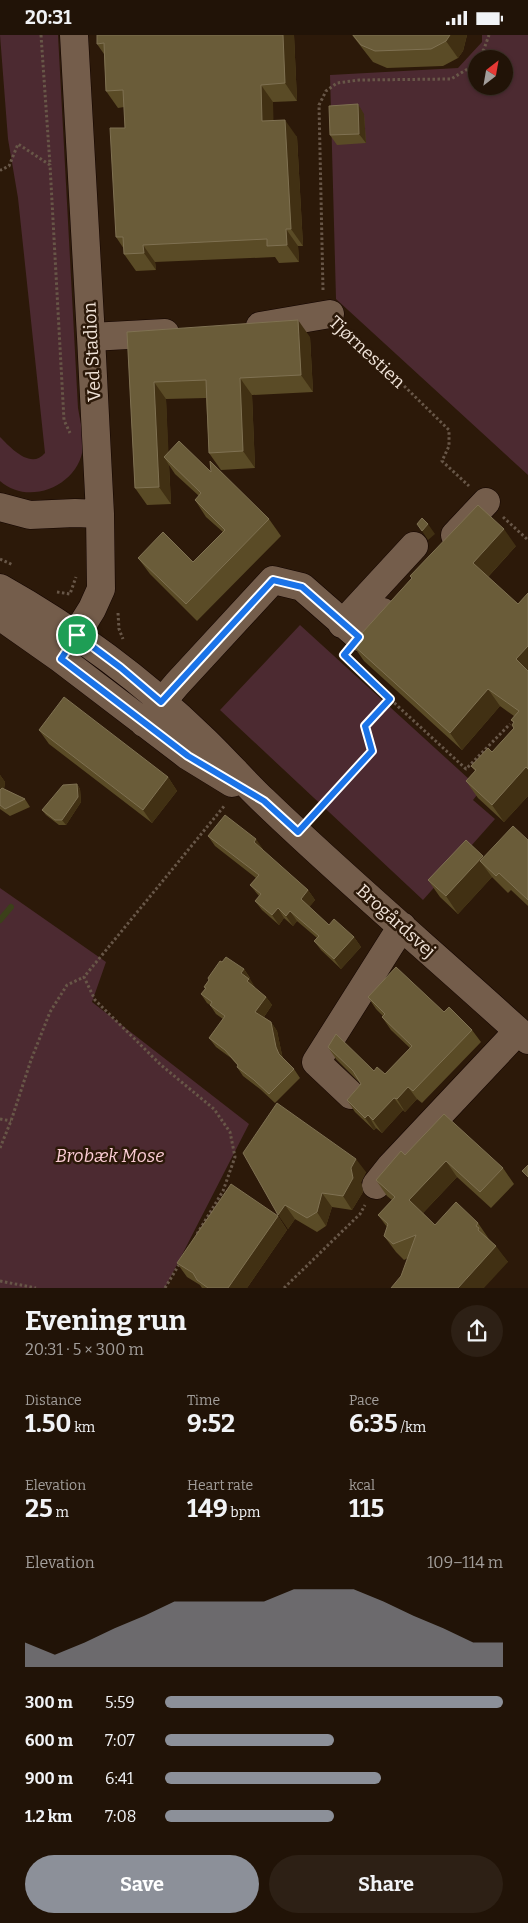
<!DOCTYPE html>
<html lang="en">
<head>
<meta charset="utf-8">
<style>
  body { margin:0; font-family:Bitter,serif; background:#2d2015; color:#f1f3f6; height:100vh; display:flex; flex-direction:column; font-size:19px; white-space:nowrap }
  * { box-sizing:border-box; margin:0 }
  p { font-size:16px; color:#a29e9b }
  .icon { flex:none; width:28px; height:28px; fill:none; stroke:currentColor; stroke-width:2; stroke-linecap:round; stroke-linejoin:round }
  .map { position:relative; height:1253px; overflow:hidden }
  .drawer { display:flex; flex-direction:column; background:#211307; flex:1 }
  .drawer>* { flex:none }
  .needle { width:32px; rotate:31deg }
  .tools { position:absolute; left:468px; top:15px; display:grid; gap:10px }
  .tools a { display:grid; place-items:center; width:45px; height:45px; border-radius:50%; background:#211307; box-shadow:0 1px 4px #0004,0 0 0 1px #3e3228; font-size:25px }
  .pin { position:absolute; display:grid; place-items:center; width:42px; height:42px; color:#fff; margin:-21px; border:2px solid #fff; border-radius:50%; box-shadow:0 1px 5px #0007 }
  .round { display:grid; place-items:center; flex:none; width:52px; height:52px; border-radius:26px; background:#2d2015 }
  .overview { display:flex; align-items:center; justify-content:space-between; height:85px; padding:0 25px }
  h1 { font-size:28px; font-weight:700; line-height:38px }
  .metrics { display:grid; grid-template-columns:repeat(3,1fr); gap:8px; height:85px; padding:5px 25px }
  .metrics div { display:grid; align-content:center }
  .metrics b { font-size:25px; font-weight:700 }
  .metrics small { font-size:14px; font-weight:400 }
  .metrics p { font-size:14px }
  .chart { height:140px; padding:10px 25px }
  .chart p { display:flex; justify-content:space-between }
  .chart svg { width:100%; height:90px; margin-top:5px; fill:#8c9099; opacity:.7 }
  .button { display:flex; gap:10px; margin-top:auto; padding:10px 25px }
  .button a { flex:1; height:58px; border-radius:30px; background:#8c9099; color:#fff; font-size:20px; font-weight:700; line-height:58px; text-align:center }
  .button a+a { background:#2d2015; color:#f1f3f6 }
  ul { padding:0 25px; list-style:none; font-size:16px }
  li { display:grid; grid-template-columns:80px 60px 1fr; align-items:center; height:38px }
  li i { height:12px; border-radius:6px; background:#8c9099 }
  .status { display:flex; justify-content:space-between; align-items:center; height:35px; padding:0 25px; background:#211307; direction:ltr }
  .status svg { height:14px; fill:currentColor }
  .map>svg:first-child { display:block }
  .green { fill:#4c2a31; fill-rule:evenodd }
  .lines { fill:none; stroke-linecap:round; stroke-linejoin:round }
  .stream { stroke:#3b4019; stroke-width:6 }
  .minor-casing { stroke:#130400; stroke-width:29 }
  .path { stroke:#685748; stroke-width:3; stroke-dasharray:2.5 2.5; stroke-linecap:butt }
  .minor { stroke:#745d4b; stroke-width:28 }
  .wall { fill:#5a4b26 }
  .shaded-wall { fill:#413013 }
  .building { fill:#6a5c39; stroke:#7f7152 }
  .route-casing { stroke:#fff; stroke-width:10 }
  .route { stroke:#1a73e8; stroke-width:6 }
  .labels { text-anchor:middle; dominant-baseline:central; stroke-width:5; stroke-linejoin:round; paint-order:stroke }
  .street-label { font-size:18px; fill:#f0e3d8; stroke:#2c1909 }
  .park-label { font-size:18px; font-style:italic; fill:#fbccd5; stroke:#2c1909 }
</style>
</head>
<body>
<div class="status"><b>20:31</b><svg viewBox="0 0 49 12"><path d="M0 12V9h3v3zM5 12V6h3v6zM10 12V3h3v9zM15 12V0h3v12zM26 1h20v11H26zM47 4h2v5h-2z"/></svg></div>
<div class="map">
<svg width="528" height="1253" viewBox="0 0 528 1253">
  <rect width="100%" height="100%" fill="#2c1909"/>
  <path class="green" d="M 0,0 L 58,0 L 78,373 C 80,385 84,400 83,412 C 80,450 29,472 0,446 L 0,402 C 11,413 31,435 45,418 L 18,163 L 8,104 Z
    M 482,0 L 528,0 L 528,440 L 336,264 L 330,40 L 458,33 L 482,7 ZM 476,24 L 504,24 L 504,51 L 476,51 Z
    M 300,590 L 481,755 L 473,765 L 495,784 L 423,865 L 220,675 Z
    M 0,853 L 106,927 L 92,967 L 249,1089 L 165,1253 L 0,1253 Z"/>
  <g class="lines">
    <path class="stream" d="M 0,885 L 11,872"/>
    <g class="minor-casing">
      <path id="minor" d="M 260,291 L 330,279
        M 91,302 L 165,298
        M 0,472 L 30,480 L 75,478 L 100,479
        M 455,500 L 486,467
        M 0,553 C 73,594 142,645 203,704 C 224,724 243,746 264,766 C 349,848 441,925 528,1005
        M 0,581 L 61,624 L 188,721 L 232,748
        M 342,589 L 414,511
        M 61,624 L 92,574 L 101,554 L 100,479 L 91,302 L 74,0
        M 144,688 L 177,649 L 273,545 L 302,552 L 359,602 L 383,577
        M 351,1060 L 316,1027 L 402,891
        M 376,1150 L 391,1131 L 518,996"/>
    </g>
    <path class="path" d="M 41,0 L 50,130
      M 477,24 L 484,14 L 489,0
      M 0,134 L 1,135 L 9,131 L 18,109 L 50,130 L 64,385 L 70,398
      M 323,255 L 319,70 L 326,56 L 337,48 L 359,45 L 451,44 L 471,32 L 476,25
      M 347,295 L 449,395 L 449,411 L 442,426 L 469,451
      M 503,482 L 528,505
      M 0,524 L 13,530
      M 57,557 L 70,559 L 76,542
      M 118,578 L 119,594 L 123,604
      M 349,625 L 390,664
      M 314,780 L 372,716 L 365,691 L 390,664 L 466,734 L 510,689
      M 0,1084 L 11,1086
      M 0,1113 L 11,1086 L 31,1025 L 50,977 L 67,950 L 84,942
      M 197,1199 L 223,1156 L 235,1122 L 230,1097 L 214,1074 L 161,1030 L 95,965 L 84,942 L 225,770
      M 0,1246 L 36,1253
      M 165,1253 L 180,1228
      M 284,1253 L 360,1179 L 365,1170"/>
    <use href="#minor" class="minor"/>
  </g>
  <path class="wall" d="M 97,0 L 294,0 L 297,66 L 273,67 L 273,86 L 297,102 L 303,211 L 298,211 L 299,227 L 279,228 L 275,222 L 155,227 L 156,235 L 136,236 L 124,219 L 124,214 L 116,202 L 125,93 L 124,72 L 118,73 L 106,56 L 104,19 L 97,9 Z
    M 352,0 L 467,0 L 463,16 L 458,23 L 443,31 L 387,33 L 373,27 Z
    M 364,79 L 366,108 L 337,110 L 330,100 Z
    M 127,297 L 310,302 L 313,357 L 252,360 L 255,433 L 221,435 L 209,418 L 206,363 L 166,364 L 168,417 L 211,437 L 269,484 L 281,501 L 197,586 L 150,539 L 138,523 L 193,527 L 223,497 L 206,482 L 195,465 L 199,461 L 175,439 L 169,430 L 171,469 L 147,470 L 135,453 Z
    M 516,511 L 488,542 L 518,569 L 528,558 L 528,761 L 504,787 L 478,763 L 466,746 L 475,736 L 471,731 L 492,717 L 514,693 L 512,690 L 514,688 L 511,685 L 514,681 L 500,671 L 462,715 L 364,626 L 352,609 L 412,543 L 410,541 Z
    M 39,695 L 168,742 L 177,756 L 152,788 L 49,709 Z
    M 0,740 L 5,747 L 4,754 L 25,764 L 30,772 L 10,781 L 0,774 Z
    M 77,749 L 80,754 L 81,767 L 66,790 L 59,790 L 46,780 L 42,775 Z
    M 208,801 L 263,814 L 262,815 L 308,855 L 315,865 L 309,872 L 329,890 L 354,902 L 361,912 L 341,934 L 321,915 L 314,906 L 317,903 L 297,886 L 293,891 L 284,883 L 279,890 L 262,875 L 255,866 L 259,861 L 250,850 L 256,843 L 215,811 Z
    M 528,805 L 528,871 L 511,855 L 508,858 L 492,842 L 458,879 L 440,862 L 428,845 L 484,822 Z
    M 244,934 L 250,943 L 249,944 L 255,953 L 266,962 L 272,970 L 264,982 L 271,987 L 277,996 L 282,1020 L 283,1024 L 294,1034 L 300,1043 L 275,1068 L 260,1054 L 243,1041 L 237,1032 L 238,1031 L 231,1023 L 216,1012 L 209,1003 L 223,984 L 216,979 L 210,970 L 207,968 L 201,959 L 205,954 L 204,952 L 209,945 Z
    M 368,962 L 444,977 L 472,995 L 481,1007 L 422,1068 L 417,1064 L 405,1077 L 403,1075 L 382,1098 L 376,1093 L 374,1095 L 355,1077 L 347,1065 L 361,1049 L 336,1024 L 328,1012 L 374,1036 L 385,1039 L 410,1013 L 391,995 L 382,982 L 383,981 L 376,974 Z
    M 243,1118 L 366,1137 L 361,1147 L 363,1157 L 352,1175 L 332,1172 L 326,1191 L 317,1197 L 295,1184 L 288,1194 Z
    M 405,1120 L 503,1133 L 514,1149 L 491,1173 L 457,1142 L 423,1178 L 435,1190 L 478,1188 L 489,1204 L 508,1227 L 401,1241 L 408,1223 L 404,1225 L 396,1217 L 384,1201 L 387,1192 L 378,1180 L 392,1165 L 387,1161 L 376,1145 Z
    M 278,1181 L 287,1195 L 247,1253 L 202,1253 L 200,1250 L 187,1242 L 177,1228 Z"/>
  <path class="shaded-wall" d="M 283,0 L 294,0 L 297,66 L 285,48 Z
    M 450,0 L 467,0 L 463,16 L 458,23 L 446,6 Z
    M 261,50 L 273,67 L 274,103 L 262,86 Z
    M 358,69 L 364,79 L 366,108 L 359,99 Z
    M 285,85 L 297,102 L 303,211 L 291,194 Z
    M 286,194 L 298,211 L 299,227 L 287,210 Z
    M 143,210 L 155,227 L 156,235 L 144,218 Z
    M 298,285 L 310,302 L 313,357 L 301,340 Z
    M 240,343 L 252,360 L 255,433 L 243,416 Z
    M 154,347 L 166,364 L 169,427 L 164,422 L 169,430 L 171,469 L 159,452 Z
    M 428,489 L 435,499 L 428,505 L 422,496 Z
    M 504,494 L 516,511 L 485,545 L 473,528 Z
    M 528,611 L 528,640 L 516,624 Z
    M 488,654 L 500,671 L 462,715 L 450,698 Z
    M 526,732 L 528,735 L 528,761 L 504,787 L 492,770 Z
    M 0,740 L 5,747 L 2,768 L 0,765 Z
    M 168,742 L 177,756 L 152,788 L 143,775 Z
    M 77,749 L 80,754 L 81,767 L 66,790 L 62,785 Z
    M 256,804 L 263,814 L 260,817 L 254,807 Z
    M 483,821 L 495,838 L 480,826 L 492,842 L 458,879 L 446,861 Z
    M 308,855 L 315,865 L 308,874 L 301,864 Z
    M 278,873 L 284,883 L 279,890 L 272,880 Z
    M 290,876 L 297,886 L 293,891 L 286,881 Z
    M 354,902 L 361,912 L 341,934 L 334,924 Z
    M 244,934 L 255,952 L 253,955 L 241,938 Z
    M 266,962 L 272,970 L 261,986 L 255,977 Z
    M 271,987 L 277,996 L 282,1020 L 285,1028 L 279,1019 L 276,1012 Z
    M 408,1052 L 417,1064 L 405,1077 L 397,1064 Z
    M 394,1063 L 403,1075 L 382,1098 L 373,1085 Z
    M 368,1080 L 376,1093 L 374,1095 L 365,1083 Z
    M 356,1124 L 366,1137 L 361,1147 L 363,1157 L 352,1175 L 343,1161 L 351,1133 Z
    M 446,1126 L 457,1142 L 420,1181 L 409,1165 Z
    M 322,1158 L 332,1172 L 326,1191 L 317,1177 Z
    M 285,1170 L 295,1184 L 288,1194 L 278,1180 Z
    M 278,1181 L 287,1195 L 247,1253 L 228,1253 Z
    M 496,1211 L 508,1227 L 484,1253 L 458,1253 Z"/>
  <path class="building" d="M 97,0 L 283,0 L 285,48 L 261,50 L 262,86 L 285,85 L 291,194 L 286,194 L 287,210 L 267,211 L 267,204 L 143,210 L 144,218 L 124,219 L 123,202 L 116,202 L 110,93 L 125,93 L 123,55 L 106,56 L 104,8 L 97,9 Z
    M 353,0 L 450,0 L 446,6 L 431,14 L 375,16 L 361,10 Z
    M 358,69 L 359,99 L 330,100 L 329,71 Z
    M 298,285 L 301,340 L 240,343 L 243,416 L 209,418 L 206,345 L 154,347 L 159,452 L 135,453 L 127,297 Z
    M 179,406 L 211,437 L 210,426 L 269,484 L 186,569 L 138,523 L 163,497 L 193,527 L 225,495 L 195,465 L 201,458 L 164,422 Z
    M 478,470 L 504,494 L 473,528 L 518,569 L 528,558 L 528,611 L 516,624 L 528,636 L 528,734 L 526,732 L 492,770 L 466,746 L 476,735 L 471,731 L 488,713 L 492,717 L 514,693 L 512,690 L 514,687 L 511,685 L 519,676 L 488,654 L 450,698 L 352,609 L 412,543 L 410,541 Z
    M 422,483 L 428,489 L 422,496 L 417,489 Z
    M 64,662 L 168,742 L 143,775 L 39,695 Z
    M 77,749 L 78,762 L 62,785 L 55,785 L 42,775 L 63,750 Z
    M 2,753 L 25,764 L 5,774 L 0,770 L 0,755 Z
    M 225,780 L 256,804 L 254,807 L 308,855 L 301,864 L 329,890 L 334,884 L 354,902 L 334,924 L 314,906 L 319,901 L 290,876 L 286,881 L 278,873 L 272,880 L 255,866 L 261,859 L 250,850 L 259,840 L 208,801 Z
    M 513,791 L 528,805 L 528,865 L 499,838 L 496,841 L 480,826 Z
    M 466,805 L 483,821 L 446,861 L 428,845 Z
    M 226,922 L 244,934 L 241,938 L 249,944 L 247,946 L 266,962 L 255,977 L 271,987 L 276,1012 L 279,1019 L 294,1034 L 269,1059 L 254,1045 L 237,1032 L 238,1030 L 225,1015 L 209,1003 L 225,981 L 210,970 L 212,967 L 201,959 L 206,953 L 204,952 L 209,945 L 208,943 L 220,926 L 222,927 Z
    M 396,932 L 444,977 L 449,972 L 472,995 L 413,1056 L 408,1052 L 397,1064 L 394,1063 L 373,1085 L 368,1080 L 365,1083 L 347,1065 L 361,1049 L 353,1036 L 328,1012 L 336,999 L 374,1036 L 377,1032 L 385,1039 L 412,1011 L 382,982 L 385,979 L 368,962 Z
    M 277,1068 L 356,1124 L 351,1133 L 353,1143 L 343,1161 L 322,1158 L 317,1177 L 307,1183 L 285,1170 L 278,1180 L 243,1118 Z
    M 444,1079 L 503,1133 L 480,1157 L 446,1126 L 409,1165 L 435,1190 L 456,1167 L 478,1188 L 476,1191 L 479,1193 L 478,1195 L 496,1211 L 458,1253 L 391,1253 L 401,1241 L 416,1200 L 393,1209 L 384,1201 L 388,1189 L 378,1180 L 395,1162 L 376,1145 L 401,1116 L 405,1120 Z
    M 528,1130 L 528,1142 L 522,1136 Z
    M 231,1149 L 278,1181 L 228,1253 L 208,1253 L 197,1245 L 193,1238 L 177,1228 Z"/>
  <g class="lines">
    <g class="route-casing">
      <path id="route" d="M 273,545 L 302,552 L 359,602 L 344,620 L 390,664 L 365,691 L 372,716 L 298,797 L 264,766 L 188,721 L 61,624 L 77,600 L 121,633 L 161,667 Z"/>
    </g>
    <use href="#route" class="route"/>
  </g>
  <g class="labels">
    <g class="street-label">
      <text transform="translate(92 317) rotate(-93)">Ved Stadion</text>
      <text transform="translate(367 317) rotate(43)">Tjørnestien</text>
      <text transform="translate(396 886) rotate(42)">Brogårdsvej</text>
    </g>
    <g class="park-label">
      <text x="110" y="1121">Brobæk Mose</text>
    </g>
  </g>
</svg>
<div class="tools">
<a><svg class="needle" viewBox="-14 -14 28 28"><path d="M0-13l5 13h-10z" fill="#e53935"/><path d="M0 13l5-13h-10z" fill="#a29e9b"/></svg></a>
</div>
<div class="pin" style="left:77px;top:600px;background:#1e9e55"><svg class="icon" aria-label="arrive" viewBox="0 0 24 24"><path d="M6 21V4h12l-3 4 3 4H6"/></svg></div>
</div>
<section class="drawer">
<div class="overview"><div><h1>Evening run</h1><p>20:31 · 5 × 300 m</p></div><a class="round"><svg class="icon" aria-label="share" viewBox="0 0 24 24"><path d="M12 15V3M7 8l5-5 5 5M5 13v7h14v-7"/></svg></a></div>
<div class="metrics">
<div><p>Distance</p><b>1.50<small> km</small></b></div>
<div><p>Time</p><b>9:52</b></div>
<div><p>Pace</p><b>6:35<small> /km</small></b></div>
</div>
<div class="metrics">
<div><p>Elevation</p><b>25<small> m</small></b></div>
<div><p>Heart rate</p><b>149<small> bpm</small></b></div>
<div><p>kcal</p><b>115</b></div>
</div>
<div class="chart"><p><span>Elevation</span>109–114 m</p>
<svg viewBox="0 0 160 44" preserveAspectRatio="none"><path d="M0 44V32L10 38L20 32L30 25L40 19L50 12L60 12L70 12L80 12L90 6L100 6L110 6L120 12L130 19L140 25L150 32L160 32V44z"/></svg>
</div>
<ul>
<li><b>300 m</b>5:59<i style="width:100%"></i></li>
<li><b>600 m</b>7:07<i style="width:50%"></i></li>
<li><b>900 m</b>6:41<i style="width:64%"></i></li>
<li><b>1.2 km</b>7:08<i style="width:50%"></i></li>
</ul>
<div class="button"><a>Save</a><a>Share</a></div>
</section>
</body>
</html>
